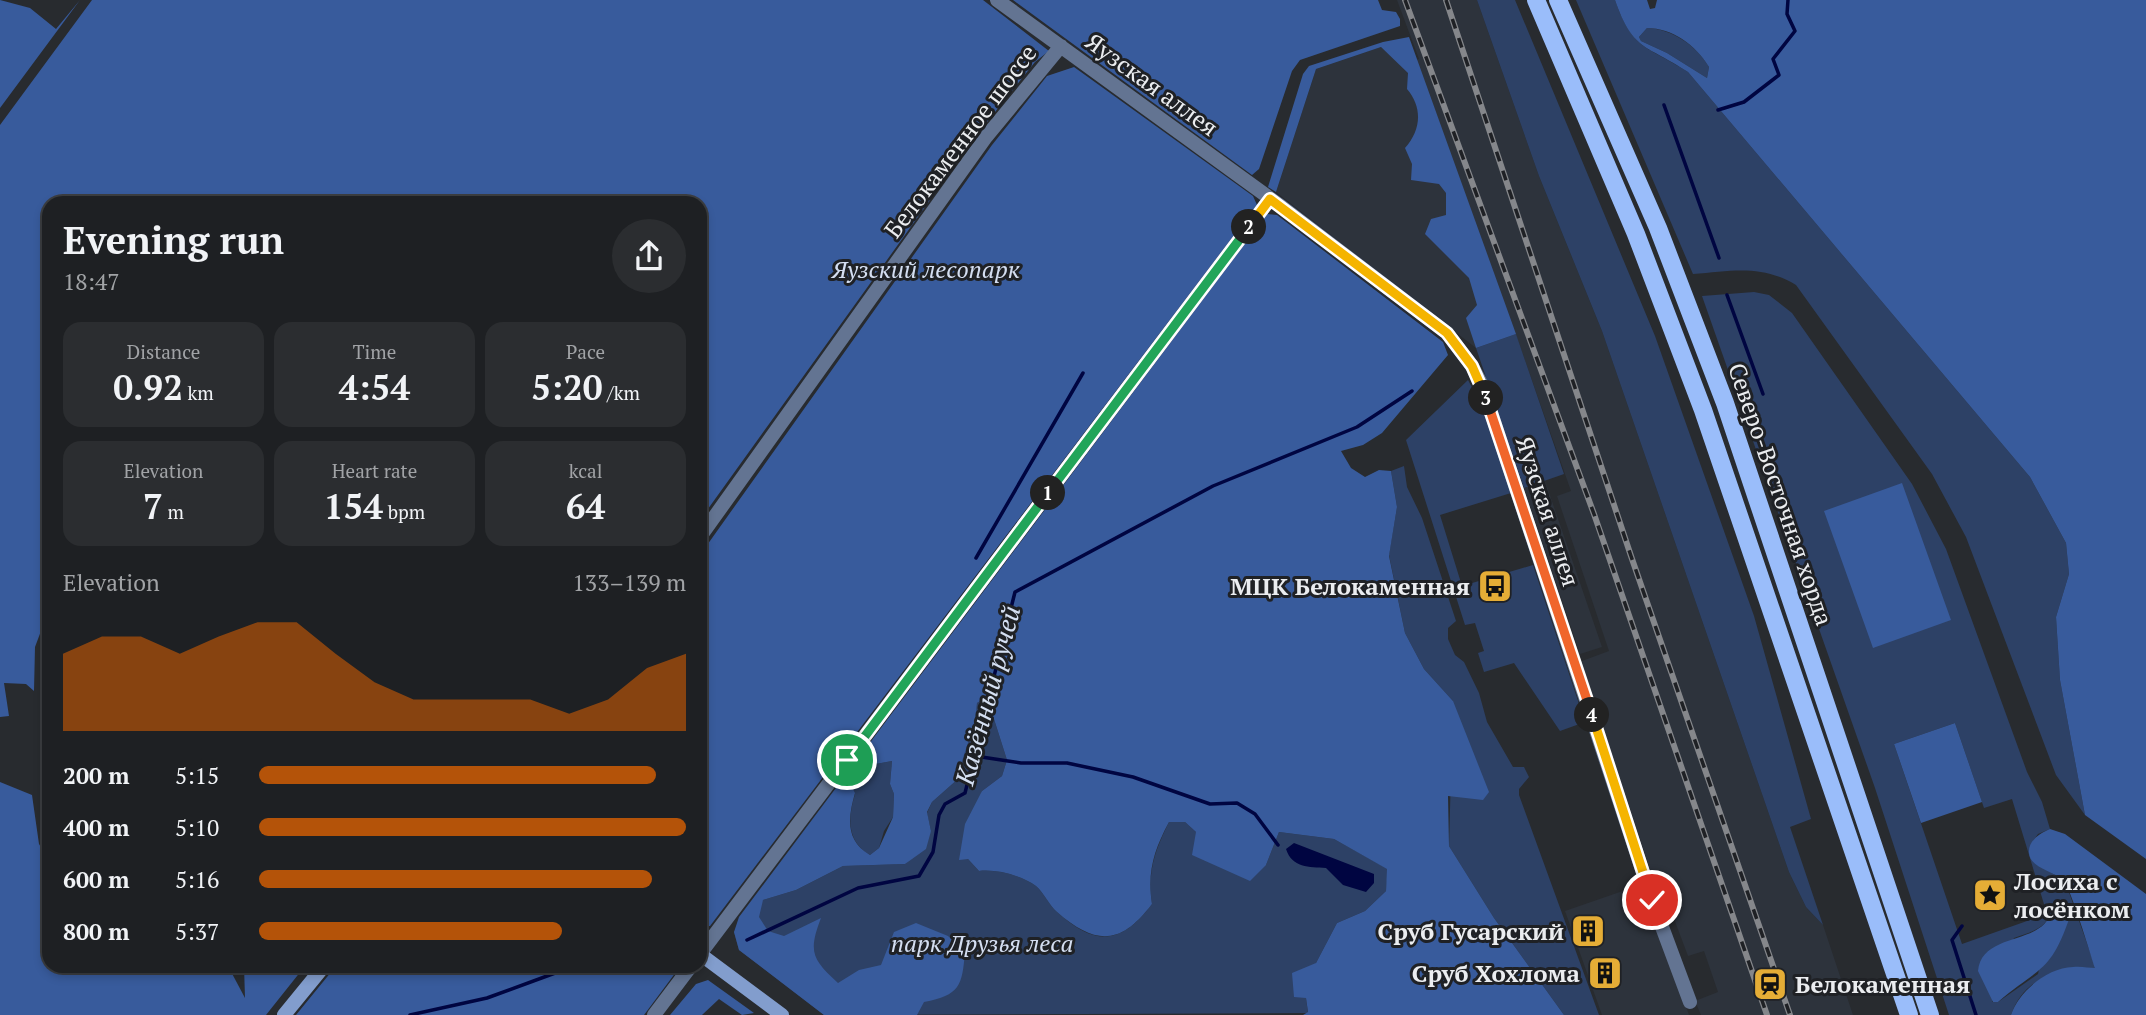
<!DOCTYPE html>
<html lang="en">
<head>
<meta charset="utf-8">
<style>
  body { margin:0; font-family:"PT Serif",serif; background:#2b2d30; color:#f1f3f6; height:100vh; display:flex; flex-direction:column; font-size:26px; white-space:nowrap }
  * { box-sizing:border-box; margin:0 }
  p { font-size:23px; color:#a1a3a6 }
  .icon { flex:none; width:38px; height:38px; fill:none; stroke:currentColor; stroke-width:2; stroke-linecap:round; stroke-linejoin:round }
  .map { position:relative; flex:1; overflow:hidden }
  .side { position:absolute; left:42px; top:196px; width:665px; height:777px; display:flex; flex-direction:column; background:#1e2023; border-radius:21px; box-shadow:0 4px 10px #0003,0 0 0 2px #3c3e41 }
  .side>* { flex:none }
  .pin { position:absolute; display:grid; place-items:center; width:60px; height:60px; color:#fff; margin:-30px; border:4px solid #fff; border-radius:50%; box-shadow:0 2px 7px #0007 }
  .km { position:absolute; width:35px; height:35px; margin:-18px; border-radius:50%; background:#222; color:#fff; font-size:19px; line-height:35px; text-align:center }
  .round { display:grid; place-items:center; flex:none; width:74px; height:74px; border-radius:37px; background:#2b2d30 }
  .summary { display:flex; align-items:center; justify-content:space-between; height:119px; padding:0 21px }
  h1 { font-size:38px; font-weight:700; line-height:52px }
  .figures { display:grid; grid-template-columns:repeat(3,1fr); gap:10px; height:119px; padding:7px 21px }
  .figures div { display:grid; align-content:center; border-radius:18px; background:#2b2d30; text-align:center }
  .figures b { font-size:35px; font-weight:700 }
  .figures small { font-size:19px; font-weight:400 }
  .figures p { font-size:19px }
  .chart { height:196px; padding:14px 21px }
  .chart p { display:flex; justify-content:space-between }
  .chart svg { width:100%; height:126px; margin-top:7px; fill:#b45309; opacity:.7 }
  ul { padding:0 21px; list-style:none; font-size:23px }
  li { display:grid; grid-template-columns:112px 84px 1fr; align-items:center; height:52px }
  li i { height:18px; border-radius:9px; background:#b45309 }
  .map>svg:first-child { display:block }
  .built { fill:#2d333c }
  .green { fill:#2d4166; fill-rule:evenodd }
  .forest { fill:#385b9c; fill-rule:evenodd }
  .water { fill:#000541 }
  .lines { fill:none; stroke-linecap:round; stroke-linejoin:round }
  .stream { stroke:#000541; stroke-width:3.5 }
  .street { stroke:#637492; stroke-width:14 }
  .secondary { stroke:#829dcd; stroke-width:14 }
  .primary { stroke:#9abdfa; stroke-width:18 }
  .rail-casing { stroke:#85878b; stroke-width:6 }
  .rail { stroke:#1f2125; stroke-width:3.5; stroke-dasharray:10; stroke-linecap:butt }
  .split-1-casing { stroke:#fff; stroke-width:14 }
  .split-2-casing { stroke:#fff; stroke-width:14 }
  .split-3-casing { stroke:#fff; stroke-width:14 }
  .split-4-casing { stroke:#fff; stroke-width:14 }
  .split-5-casing { stroke:#fff; stroke-width:14 }
  .split-1 { stroke:#22a559; stroke-width:9 }
  .split-2 { stroke:#22a559; stroke-width:9 }
  .split-3 { stroke:#f5b400; stroke-width:9 }
  .split-4 { stroke:#f0652b; stroke-width:9 }
  .split-5 { stroke:#f5b400; stroke-width:9 }
  .labels { text-anchor:middle; dominant-baseline:central; stroke-width:6; stroke-linejoin:round; paint-order:stroke }
  .street-label { font-size:24px; fill:#ebedf0; stroke:#1f2125 }
  .park-label { font-size:24px; font-style:italic; fill:#d4def1; stroke:#1f2125 }
  .poi-label { font-size:24px; font-weight:bold; fill:#ebedf0; stroke:#1f2125; text-anchor:end }
  .water-label { font-size:26px; font-style:italic; fill:#d5e0f3; stroke:#1f2125 }
</style>
</head>
<body>
<div class="map">
<svg width="2146" height="1015" viewBox="0 0 2146 1015">
  <rect width="100%" height="100%" fill="#282b2f"/>
  <path class="built" d="M 1397,0 L 1477,0 L 1539,176 L 1602,331 L 1789,872 L 1806,907 L 1823,925 L 1853,1015 L 1701,1015 L 1695,1001 L 1718,992 L 1704,951 L 1688,956 L 1664,892 L 1658,893 L 1583,667 L 1582,661 L 1609,651 L 1557,496 L 1571,491 L 1516,335 L 1476,348 L 1276,192 L 1316,69 L 1381,47 L 1401,64 L 1419,59 Z
    M 1545,481 L 1602,647 L 1580,654 L 1524,488 Z
    M 1643,884 L 1689,1015 L 1602,1015 L 1565,911 Z"/>
  <path class="green" d="M 1477,0 L 1515,0 L 1655,336 L 1754,616 L 1811,819 L 1790,827 L 1823,925 L 1806,907 L 1789,872 L 1602,331 L 1539,176 Z
    M 1576,0 L 1615,0 C 1633,51 1646,45 1688,72 L 2030,477 L 2066,543 L 2069,574 L 2056,617 L 2060,680 L 2085,815 L 2056,775 L 1966,537 L 1932,474 L 1796,285 C 1761,264 1732,271 1693,274 Z
    M 1647,28 C 1672,29 1696,45 1709,67 L 1707,78 L 1667,53 L 1641,41 L 1639,37 Z
    M 1754,292 L 1769,295 L 1792,313 L 1912,484 L 1946,549 L 2027,772 L 2042,802 L 2050,829 L 2038,834 L 2031,844 L 2034,862 L 2065,881 L 2096,969 C 2060,966 2023,978 2011,1015 L 1949,1015 L 1875,788 L 1702,296 ZM 1955,723 L 1984,808 L 2012,799 L 2047,914 L 1962,944 L 1894,744 ZM 2051,911 L 2038,974 L 1998,1002 L 1992,1002 L 2014,938 C 2029,933 2048,928 2051,911 Z
    M 1516,334 L 1564,474 L 1524,488 L 1476,348 Z
    M 1468,380 L 1483,408 L 1511,493 L 1440,515 L 1462,586 L 1533,565 L 1585,722 L 1560,731 L 1514,663 L 1484,672 L 1478,653 L 1484,651 L 1475,623 L 1465,625 L 1406,440 Z
    M 1404,466 L 1407,487 L 1422,518 L 1456,621 L 1448,628 L 1448,639 L 1455,655 L 1464,662 L 1479,693 L 1487,722 L 1513,767 L 1524,767 L 1529,777 L 1519,789 L 1519,795 L 1599,1015 L 1564,1015 L 1494,918 L 1449,846 L 1453,701 L 1424,669 L 1405,633 L 1389,555 L 1397,507 L 1391,471 Z
    M 987,697 L 1007,760 L 1002,776 L 982,791 L 968,859 L 979,871 C 996,869 1021,875 1036,886 C 1044,893 1049,905 1057,912 C 1096,947 1121,945 1152,904 C 1147,872 1155,850 1169,822 L 1185,822 L 1196,832 L 1266,865 L 1279,832 L 1334,839 L 1388,869 L 1386,891 L 1365,911 L 1337,923 L 1316,963 L 1306,998 L 1308,1013 L 824,1015 L 739,950 L 734,932 L 763,900 L 796,890 L 843,866 L 905,864 L 931,831 L 927,813 L 932,802 L 958,779 L 962,752 L 973,734 L 977,703 Z
    M 892,761 L 890,784 L 894,794 L 893,817 L 884,831 L 879,848 L 870,855 C 846,841 848,817 855,794 L 850,783 L 865,766 Z"/>
  <path class="forest" d="M 0,0 L 30,8 L 56,29 L 80,0 L 0,108 Z
    M 92,0 L 983,0 L 1049,51 L 1035,62 L 979,132 L 700,520 L 700,203 L 49,203 L 49,652 L 41,637 L 41,631 L 35,647 L 34,691 L 26,684 L 4,683 L 9,716 L 0,717 L 0,125 Z
    M 1013,0 L 1378,0 L 1382,10 L 1396,12 L 1400,19 L 1400,26 L 1300,60 L 1292,71 L 1259,169 L 1252,175 Z
    M 1615,0 L 1647,0 L 1650,9 L 1655,8 L 1657,0 L 2146,0 L 2146,859 L 2085,815 L 2060,680 L 2056,617 L 2069,574 L 2066,543 L 2030,477 L 1688,72 C 1646,44 1633,52 1615,0 ZM 1647,28 C 1672,28 1696,45 1709,67 L 1707,78 L 1667,53 L 1641,41 L 1639,37 Z
    M 1409,37 L 1516,334 L 1476,348 L 1466,318 L 1477,305 L 1469,278 L 1425,234 L 1431,219 L 1446,215 L 1446,193 L 1439,184 L 1411,180 L 1412,164 L 1405,148 C 1421,130 1423,108 1407,89 L 1408,73 L 1381,47 L 1316,69 L 1276,192 L 1268,187 L 1303,74 L 1309,66 L 1383,42 Z
    M 1074,67 L 1253,196 L 1257,205 L 710,926 L 700,927 L 700,555 L 992,145 L 1047,76 Z
    M 1267,214 L 1277,215 L 1443,342 L 1448,355 L 1382,433 L 1363,445 L 1341,451 L 1351,468 L 1365,477 L 1379,470 L 1391,471 L 1397,507 L 1389,556 L 1405,633 L 1424,669 L 1453,701 L 1489,792 L 1483,800 L 1448,796 L 1449,846 L 1494,918 L 1564,1015 L 1303,1015 L 1308,1012 L 1306,998 L 1294,997 L 1292,973 L 1316,963 L 1337,923 L 1365,911 L 1386,891 L 1387,869 L 1334,839 L 1279,832 L 1266,865 L 1250,881 L 1192,855 L 1196,832 L 1185,822 L 1169,822 C 1154,850 1147,872 1152,904 C 1121,945 1096,946 1057,912 C 1049,905 1044,893 1036,886 C 1021,875 996,869 979,871 L 968,859 L 959,860 L 965,824 L 982,791 L 1002,776 L 1007,760 L 987,697 L 977,703 C 976,731 962,752 958,779 L 932,802 L 927,812 L 931,831 L 926,849 L 905,864 L 843,866 L 796,890 L 763,900 L 759,917 L 768,931 L 784,936 L 821,918 C 808,952 812,959 838,983 L 859,970 L 881,965 L 894,932 L 916,923 L 948,936 L 965,952 C 962,986 960,995 924,1002 L 917,1015 L 824,1015 L 739,950 L 734,932 L 739,917 ZM 892,761 L 890,784 L 894,794 L 893,817 L 879,848 L 870,855 C 845,841 848,817 855,793 L 850,783 L 865,766 Z
    M 1902,483 L 1951,620 L 1873,648 L 1824,511 Z
    M 1955,723 L 1982,802 L 1921,823 L 1894,744 Z
    M 0,782 L 32,795 L 39,844 L 49,860 L 49,966 L 228,966 L 245,998 L 244,966 L 305,966 L 266,1015 L 0,1015 Z
    M 2050,829 L 2065,834 L 2146,894 L 2146,1015 L 2011,1015 C 2019,991 2047,968 2073,967 C 2081,966 2089,968 2095,968 C 2090,953 2071,888 2063,880 C 2054,871 2030,868 2029,853 C 2028,840 2041,833 2050,829 Z
    M 2060,907 L 2070,916 C 2051,973 2039,967 1998,1002 L 1993,1002 L 1978,971 C 1982,931 2044,946 2051,911 Z
    M 336,966 L 679,966 L 679,968 L 644,1015 L 296,1015 Z
    M 708,980 L 754,1013 L 742,1015 L 719,999 L 702,1015 L 670,1015 L 696,984 Z"/>
  <path class="water" d="M 1294,843 L 1374,874 L 1374,883 L 1366,892 L 1343,885 L 1326,868 C 1309,867 1292,868 1286,849 Z"/>
  <g class="lines">
    <path class="stream" d="M 1664,105 L 1719,258
      M 1718,110 L 1744,102 L 1779,75 L 1773,59 L 1795,31 L 1787,14 L 1788,0
      M 1727,295 L 1763,394
      M 976,558 L 1083,373
      M 975,756 L 1021,763 L 1067,763 L 1133,777 L 1210,804 L 1237,803 L 1255,814 L 1278,845
      M 1962,926 L 1952,940 L 1976,1015
      M 747,940 L 858,888 L 919,876 L 933,852 L 939,815 L 945,804 L 965,793 L 1015,592 L 1213,486 L 1357,427 L 1412,391
      M 410,1015 L 487,998 L 566,969 L 584,966"/>
    <path class="street" d="M 997,0 L 1282,207 L 1447,333 L 1472,366 L 1482,385 L 1652,900 L 1690,1002
      M 700,537 L 986,137 L 1061,46
      M 700,954 L 1270,199
      M 654,1015 L 691,966"/>
    <path class="secondary" d="M 700,954 L 782,1015
      M 284,1015 L 324,966"/>
    <path class="primary" d="M 1536,0 L 1636,234 L 1703,410 L 1909,1015
      M 1558,0 L 1658,228 L 1725,403 L 1930,1015"/>
    <g class="rail-casing">
      <path id="rail" d="M 1405,0 L 1594,514 L 1767,1015
        M 1446,0 L 1631,556 L 1790,1015"/>
    </g>
    <use href="#rail" class="rail"/>
  </g>
  <g class="lines">
    <g class="split-1-casing">
      <path id="split-1" d="M 847,760 L 1048,493"/>
    </g>
    <g class="split-2-casing">
      <path id="split-2" d="M 1048,493 L 1249,227"/>
    </g>
    <g class="split-3-casing">
      <path id="split-3" d="M 1249,227 L 1270,199 L 1447,333 L 1472,366 L 1486,398"/>
    </g>
    <g class="split-4-casing">
      <path id="split-4" d="M 1486,398 L 1592,715"/>
    </g>
    <g class="split-5-casing">
      <path id="split-5" d="M 1592,715 L 1652,900"/>
    </g>
    <use href="#split-1" class="split-1"/>
    <use href="#split-2" class="split-2"/>
    <use href="#split-3" class="split-3"/>
    <use href="#split-4" class="split-4"/>
    <use href="#split-5" class="split-5"/>
  </g>
  <defs>
    <g id="bus-square" transform="scale(1.75)"><rect x="-9" y="-9" width="18" height="18" rx="4" fill="#e5ad36" stroke="#1f2125"/><path d="M-5-6H5V4H4V6H2V4H-2V6H-4V4H-5ZM-3.5-4V0h7V-4ZM-3.5 1.2v1.5H-2V1.2ZM2 1.2v1.5H3.5V1.2Z" fill="#111"/></g>
    <g id="sight-square" transform="scale(1.75)"><rect x="-9" y="-9" width="18" height="18" rx="4" fill="#e5ad36" stroke="#1f2125"/><path d="M0-6L1.8-2.2L6-1.7L2.9 1.2L3.7 5.4L0 3.3L-3.7 5.4L-2.9 1.2L-6-1.7L-1.8-2.2Z" fill="#111"/></g>
    <g id="building-square" transform="scale(1.75)"><rect x="-9" y="-9" width="18" height="18" rx="4" fill="#e5ad36" stroke="#1f2125"/><path d="M-4-6H4V6H1V3H-1V6H-4ZM-2.5-4.3h1.7v1.8h-1.7ZM.8-4.3h1.7v1.8H.8ZM-2.5-1h1.7V.8h-1.7ZM.8-1h1.7V.8H.8Z" fill="#111"/></g>
    <g id="station-square" transform="scale(1.75)"><rect x="-9" y="-9" width="18" height="18" rx="4" fill="#e5ad36" stroke="#1f2125"/><path d="M-3-6H3Q5-6 5-4V2Q5 4 3 4L4.5 6H3L1.5 4h-3L-3 6H-4.5L-3 4Q-5 4-5 2V-4Q-5-6-3-6ZM-3.5-4v3h7v-3ZM-3.5 1v1.5H-2V1ZM2 1v1.5H3.5V1Z" fill="#111"/></g>
  </defs>
  <g fill-rule="evenodd">
    <use href="#bus-square" x="1495" y="586"/>
    <use href="#sight-square" x="1990" y="895"/>
    <use href="#building-square" x="1588" y="931"/>
    <use href="#building-square" x="1605" y="973"/>
    <use href="#station-square" x="1770" y="984"/>
  </g>
  <g class="labels">
    <g class="street-label">
      <text transform="translate(1152 84) rotate(36)">Яузская аллея</text>
      <text transform="translate(960 141) rotate(-53)">Белокаменное шоссе</text>
      <text transform="translate(1781 494) rotate(71)">Северо-Восточная хорда</text>
      <text transform="translate(1548 511) rotate(72)">Яузская аллея</text>
    </g>
    <g class="park-label">
      <text x="926" y="269">Яузский лесопарк</text>
      <text x="982" y="943">парк Друзья леса</text>
    </g>
    <g class="poi-label">
      <text x="1470" y="586">МЦК Белокаменная</text>
      <text x="2014" y="881" text-anchor="start">Лосиха с<tspan x="2014" dy="28">лосёнком</tspan></text>
      <text x="1564" y="931">Сруб Гусарский</text>
      <text x="1580" y="973">Сруб Хохлома</text>
      <text x="1795" y="984" text-anchor="start">Белокаменная</text>
    </g>
    <g class="water-label">
      <text transform="translate(987 695) rotate(-75)">Казённый ручей</text>
    </g>
  </g>
</svg>
<div class="pin" style="left:847px;top:760px;background:#1e9e55"><svg class="icon" aria-label="arrive" viewBox="0 0 24 24"><path d="M6 21V4h12l-3 4 3 4H6"/></svg></div>
<div class="pin" style="left:1652px;top:900px;background:#d93025"><svg class="icon" aria-label="check" viewBox="0 0 24 24"><path d="M5 12l5 5 9-10"/></svg></div>
<b class="km" style="left:1048px;top:493px">1</b>
<b class="km" style="left:1249px;top:227px">2</b>
<b class="km" style="left:1486px;top:398px">3</b>
<b class="km" style="left:1592px;top:715px">4</b>
<section class="side">
<div class="summary"><div><h1>Evening run</h1><p>18:47</p></div><a class="round"><svg class="icon" aria-label="share" viewBox="0 0 24 24"><path d="M12 15V3M7 8l5-5 5 5M5 13v7h14v-7"/></svg></a></div>
<div class="figures">
<div><p>Distance</p><b>0.92<small> km</small></b></div>
<div><p>Time</p><b>4:54</b></div>
<div><p>Pace</p><b>5:20<small> /km</small></b></div>
</div>
<div class="figures">
<div><p>Elevation</p><b>7<small> m</small></b></div>
<div><p>Heart rate</p><b>154<small> bpm</small></b></div>
<div><p>kcal</p><b>64</b></div>
</div>
<div class="chart"><p><span>Elevation</span>133–139 m</p>
<svg viewBox="0 0 160 44" preserveAspectRatio="none"><path d="M0 44V17L10 11L20 11L30 17L40 11L50 6L60 6L70 17L80 27L90 33L100 33L110 33L120 33L130 38L140 33L150 22L160 17V44z"/></svg>
</div>
<ul>
<li><b>200 m</b>5:15<i style="width:93%"></i></li>
<li><b>400 m</b>5:10<i style="width:100%"></i></li>
<li><b>600 m</b>5:16<i style="width:92%"></i></li>
<li><b>800 m</b>5:37<i style="width:71%"></i></li>
</ul>
</section>
</div>
</body>
</html>
